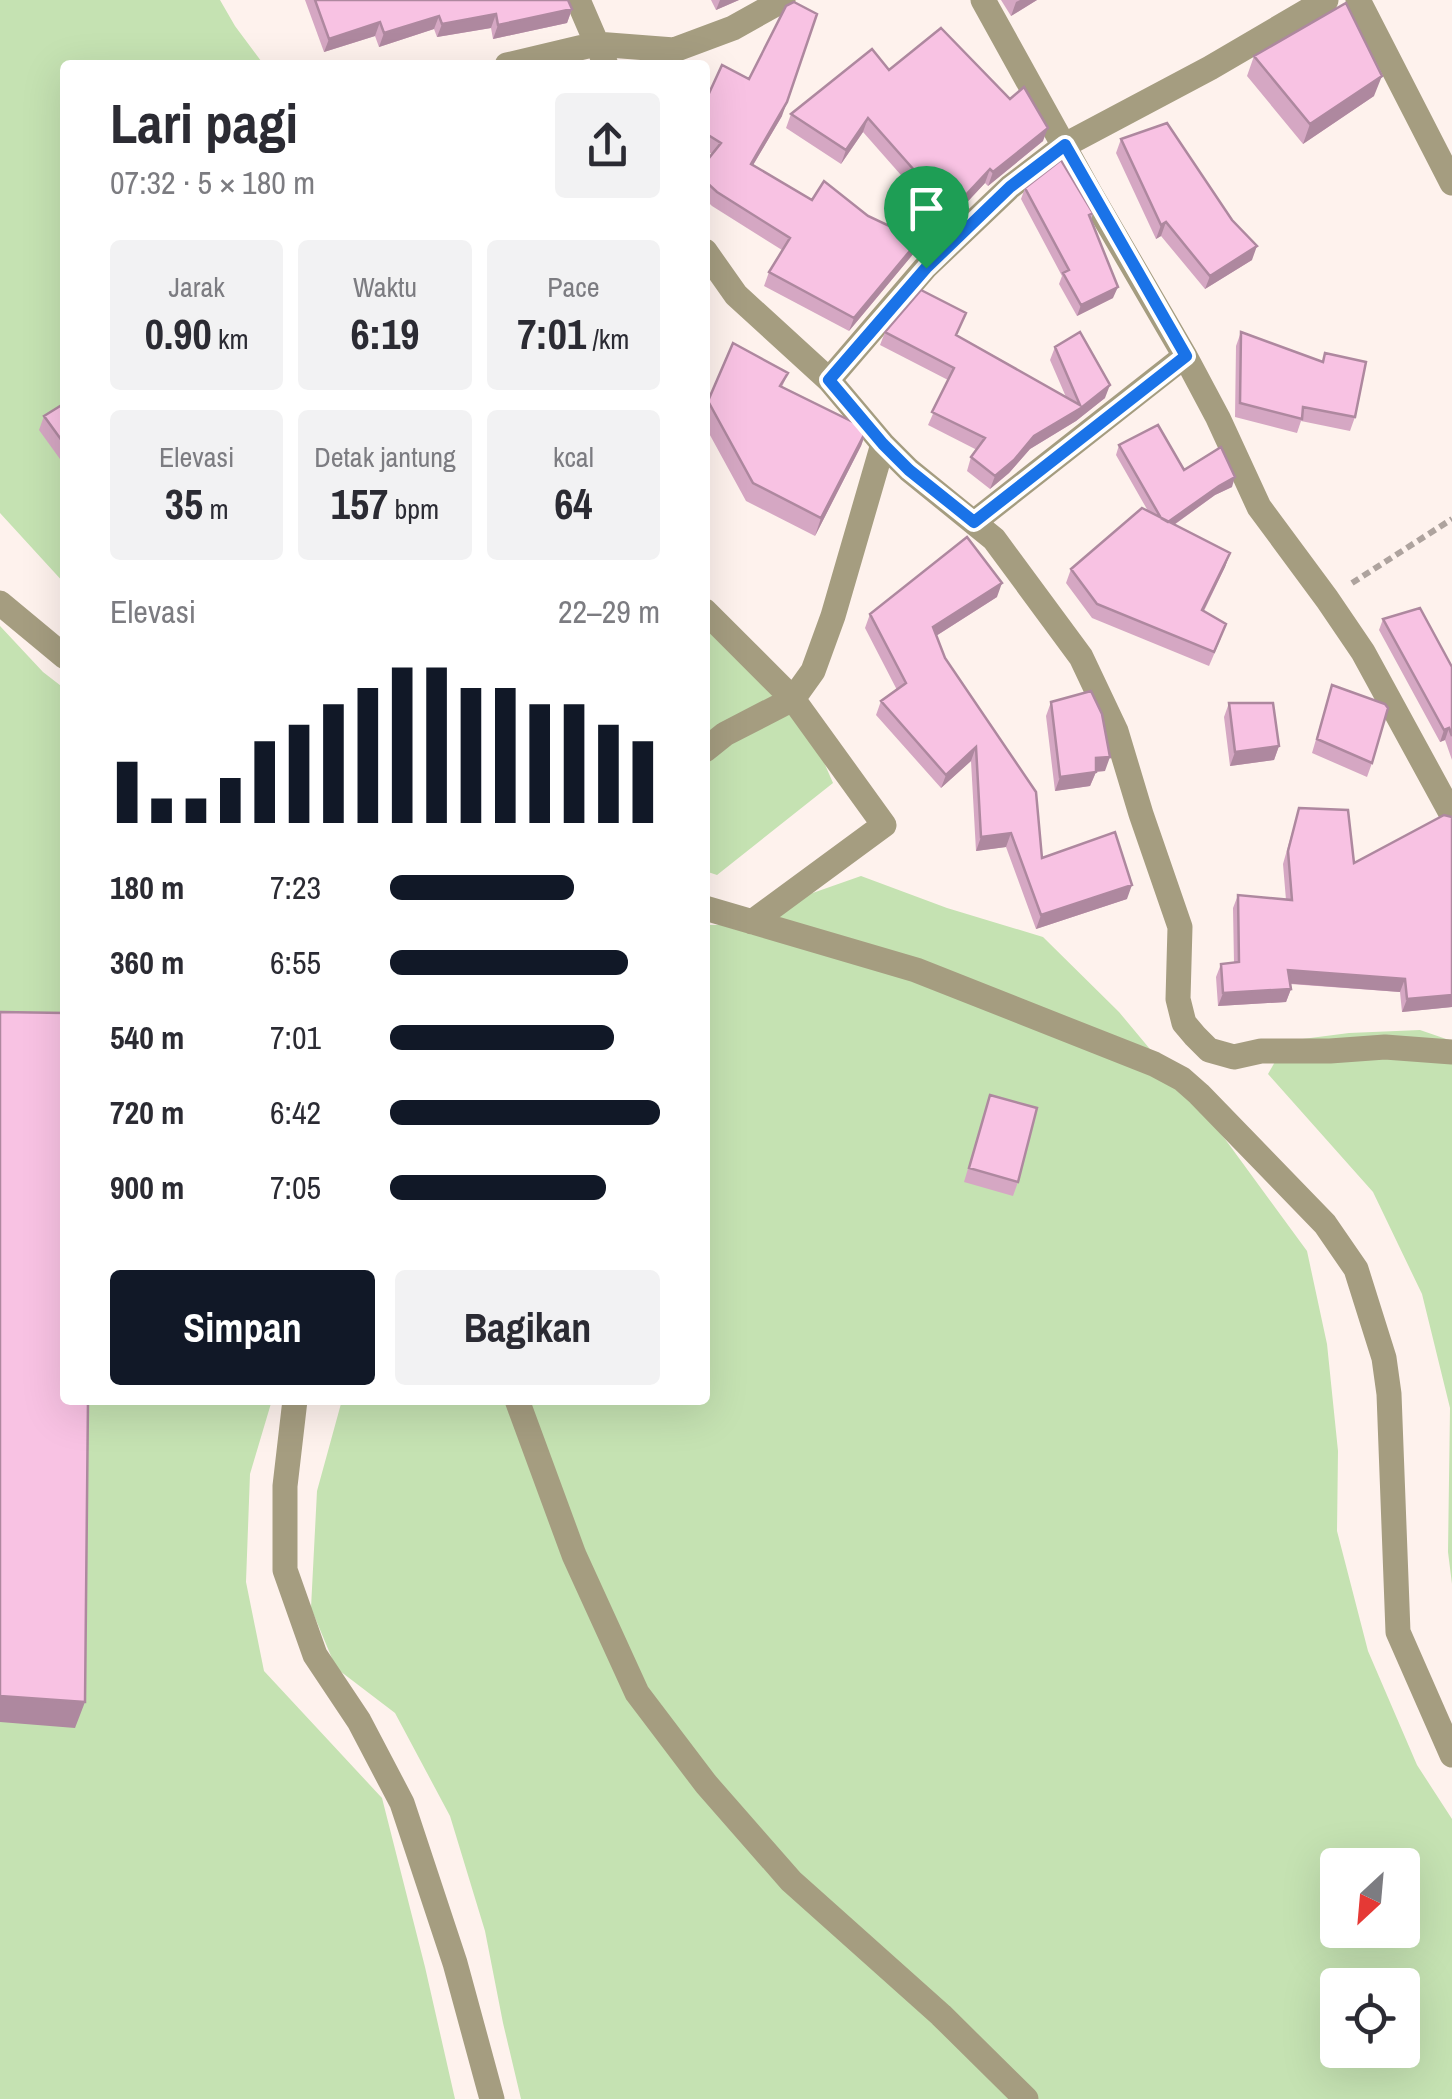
<!DOCTYPE html>
<html lang="id">
<head>
<meta charset="utf-8">
<style>
  body { margin:0; font-family:"Archivo Narrow",sans-serif; background:#f2f2f3; color:#2b2b33; height:100vh; display:flex; flex-direction:column; font-size:38px; white-space:nowrap }
  * { box-sizing:border-box; margin:0 }
  p { font-size:32px; color:#7c7c81 }
  .icon { flex:none; width:55px; height:55px; fill:none; stroke:currentColor; stroke-width:2; stroke-linecap:round; stroke-linejoin:round }
  .map { position:relative; flex:1; overflow:hidden }
  .drawer { position:absolute; left:60px; top:60px; width:650px; height:1345px; display:flex; flex-direction:column; background:#fff; border-radius:10px; box-shadow:0 10px 40px #0002 }
  .drawer>* { flex:none }
  .needle { width:65px; rotate:206deg }
  .tools { position:absolute; left:1320px; top:1848px; display:grid; gap:20px }
  .tools a { display:grid; place-items:center; width:100px; height:100px; border-radius:10px; background:#fff; box-shadow:0 10px 40px #0002; font-size:50px }
  .pin { position:absolute; display:grid; place-items:center; width:85px; height:85px; color:#fff; margin:-102px -42px; border-radius:50% 50% 50% 0; rotate:-45deg; box-shadow:0 0 10px #0007 }
  .pin .icon { rotate:45deg }
  .round { display:grid; place-items:center; flex:none; width:105px; height:105px; border-radius:10px; background:#f2f2f3 }
  .summary { display:flex; align-items:center; justify-content:space-between; height:170px; padding:0 50px }
  h1 { font-size:55px; font-weight:700; line-height:75px }
  .figures { display:grid; grid-template-columns:repeat(3,1fr); gap:15px; height:170px; padding:10px 50px }
  .figures div { display:grid; align-content:center; border-radius:10px; background:#f2f2f3; text-align:center }
  .figures b { font-size:42px; font-weight:700 }
  .figures small { font-size:28px; font-weight:400 }
  .figures p { font-size:28px }
  .chart { height:280px; padding:20px 50px }
  .chart p { display:flex; justify-content:space-between }
  .chart svg { width:100%; height:180px; margin-top:10px; stroke:#111827; stroke-width:6 }
  .cta { display:flex; gap:20px; margin-top:auto; padding:20px 50px }
  .cta a { flex:1; height:115px; border-radius:10px; background:#111827; color:#fff; font-size:40px; font-weight:700; line-height:115px; text-align:center }
  .cta a+a { background:#f2f2f3; color:#2b2b33 }
  ul { padding:0 50px; list-style:none; font-size:32px }
  li { display:grid; grid-template-columns:160px 120px 1fr; align-items:center; height:75px }
  li i { height:25px; border-radius:12px; background:#111827 }
  .map>svg:first-child { display:block }
  .green { fill:#c5e2b2; fill-rule:evenodd }
  .lines { fill:none; stroke-linecap:round; stroke-linejoin:round }
  .path { stroke:#aea39e; stroke-width:6; stroke-dasharray:8 5; stroke-linecap:butt }
  .minor { stroke:#a59d80; stroke-width:25 }
  .wall { fill:#d5a7c3 }
  .shaded-wall { fill:#ae889f }
  .building { fill:#f8c2e3; stroke:#ae889f; stroke-width:2.5 }
  .route-casing { stroke:#fff; stroke-width:20 }
  .route { stroke:#1a73e8; stroke-width:12 }
</style>
</head>
<body>
<div class="map">
<svg width="1452" height="2099" viewBox="0 0 1452 2099">
  <rect width="100%" height="100%" fill="#fef2ed"/>
  <path class="green" d="M 0,0 L 220,0 L 235,26 L 264,65 L 65,65 L 65,584 L 0,513 Z
    M 705,606 L 803,714 L 833,783 L 717,875 L 705,871 Z
    M 0,626 L 43,672 L 65,689 L 65,1400 L 272,1400 L 250,1474 L 246,1582 L 264,1671 L 382,1798 L 425,1967 L 455,2099 L 0,2099 Z
    M 861,876 L 947,908 L 1043,937 L 1119,1012 L 1225,1139 L 1307,1251 L 1327,1344 L 1338,1451 L 1337,1531 L 1368,1651 L 1417,1765 L 1452,1819 L 1452,2099 L 521,2099 L 503,2023 L 485,1931 L 450,1816 L 395,1713 L 336,1668 L 311,1608 L 317,1491 L 342,1400 L 705,1400 L 705,925 L 748,925 L 787,902 ZM 1338,1865 L 1402,1865 L 1402,1930 L 1338,1930 ZM 1338,1985 L 1402,1985 L 1402,2050 L 1338,2050 Z
    M 1420,1030 L 1452,1041 L 1452,1584 L 1448,1552 L 1450,1408 L 1422,1294 L 1373,1192 L 1268,1074 L 1287,1041 L 1349,1033 Z"/>
  <g class="lines">
    <path class="path" d="M 1352,583 L 1452,519"/>
    <path class="minor" d="M 578,0 L 606,65
      M 983,0 L 1090,193 L 1185,356 L 1218,418 L 1259,507 L 1327,599 L 1363,652 L 1452,815
      M 1358,0 L 1452,183
      M 507,65 L 596,44 L 674,50 L 733,28 L 783,0
      M 705,251 L 736,295 L 829,380 L 883,444 L 909,470 L 994,539 L 1081,657 L 1116,731 L 1141,814 L 1180,927 L 1178,999 L 1184,1023 L 1195,1036 L 1209,1050 L 1234,1057 L 1261,1051 L 1330,1051 L 1385,1047 L 1452,1052
      M 829,380 L 925,268 L 1010,187 L 1065,145 L 1210,68 L 1326,0
      M 974,522 L 1185,356
      M 0,603 L 65,657
      M 705,611 L 793,699 L 884,825 L 752,922
      M 705,750 L 725,734 L 793,699 L 813,671 L 833,616 L 883,444
      M 705,908 L 916,970 L 1154,1064 L 1182,1079 L 1199,1094 L 1325,1224 L 1356,1269 L 1384,1358 L 1389,1394 L 1398,1632 L 1452,1755
      M 295,1400 L 285,1486 L 285,1570 L 315,1655 L 359,1721 L 402,1803 L 455,1963 L 492,2099
      M 517,1400 L 574,1555 L 637,1693 L 706,1784 L 791,1881 L 941,2015 L 1026,2099"/>
  </g>
  <path class="wall" d="M 305,0 L 568,0 L 572,9 L 567,23 L 493,39 L 491,28 L 437,37 L 434,29 L 379,47 L 375,36 L 324,52 Z
    M 711,0 L 739,0 L 716,10 Z
    M 1001,0 L 1037,0 L 1011,16 Z
    M 1254,56 L 1374,96 L 1303,144 L 1247,76 Z
    M 889,70 L 1043,141 L 988,186 L 985,183 L 943,228 L 914,195 L 915,191 L 863,132 L 841,164 L 786,128 L 791,114 Z
    M 749,79 L 782,116 L 753,165 L 812,200 L 868,216 L 919,240 L 914,253 L 849,331 L 764,286 L 769,272 L 782,250 L 712,206 L 705,199 L 705,163 L 712,154 L 705,150 L 705,102 Z
    M 1121,139 L 1252,260 L 1205,289 L 1161,236 L 1156,239 L 1116,153 Z
    M 1025,188 L 1093,213 L 1091,220 L 1113,298 L 1077,316 L 1059,284 L 1062,276 L 1021,199 Z
    M 885,332 L 1066,397 L 1050,360 L 1055,347 L 1105,398 L 1076,421 L 1030,449 L 1009,473 L 990,489 L 967,471 L 971,457 L 977,450 L 928,425 L 948,380 L 880,345 Z
    M 1241,332 L 1322,362 L 1325,353 L 1355,417 L 1350,431 L 1301,421 L 1297,433 L 1235,417 L 1236,346 Z
    M 733,343 L 788,373 L 782,387 L 867,429 L 861,446 L 815,536 L 746,501 L 705,426 L 705,408 Z
    M 65,403 L 65,466 L 39,430 L 44,416 Z
    M 1119,445 L 1232,487 L 1215,495 L 1174,525 L 1230,553 L 1225,567 L 1204,611 L 1221,638 L 1209,666 L 1092,618 L 1066,583 L 1071,569 L 1148,511 L 1116,455 Z
    M 997,597 L 936,636 L 945,658 L 1042,858 L 1127,899 L 1036,929 L 1006,847 L 976,851 L 971,761 L 941,788 L 876,715 L 881,701 L 897,690 L 865,628 L 870,614 Z
    M 1383,619 L 1452,667 L 1452,760 L 1445,740 L 1440,742 L 1379,630 Z
    M 1332,685 L 1372,763 L 1367,777 L 1312,753 Z
    M 1051,702 L 1105,771 L 1096,772 L 1090,786 L 1055,791 L 1046,716 Z
    M 1229,703 L 1279,746 L 1274,760 L 1230,766 L 1224,717 Z
    M 1299,808 L 1354,863 L 1452,817 L 1452,1007 L 1402,1012 L 1400,992 L 1290,984 L 1291,989 L 1286,1002 L 1218,1006 L 1216,977 L 1221,964 L 1234,963 L 1233,908 L 1238,895 L 1286,900 L 1283,864 Z
    M 990,1095 L 1018,1182 L 1013,1196 L 964,1182 Z"/>
  <path class="shaded-wall" d="M 720,0 L 739,0 L 716,10 Z
    M 1020,0 L 1037,0 L 1011,16 L 1016,2 Z
    M 572,9 L 567,23 L 493,39 L 498,25 Z
    M 496,14 L 491,28 L 437,37 L 442,24 Z
    M 439,16 L 434,29 L 379,47 L 384,33 Z
    M 380,22 L 375,36 L 324,52 L 329,39 Z
    M 1382,76 L 1374,96 L 1303,144 L 1310,124 Z
    M 787,102 L 782,116 L 746,177 L 751,164 Z
    M 868,118 L 863,132 L 841,164 L 846,150 Z
    M 1048,128 L 1043,141 L 988,186 L 993,172 Z
    M 990,169 L 985,183 L 943,228 L 948,214 Z
    M 1166,222 L 1161,236 L 1156,239 L 1161,225 Z
    M 919,240 L 914,253 L 849,331 L 854,318 Z
    M 1257,246 L 1252,260 L 1205,289 L 1210,276 Z
    M 1118,287 L 1113,298 L 1077,316 L 1081,305 Z
    M 1110,385 L 1105,398 L 1076,421 L 1030,449 L 1009,473 L 990,489 L 995,476 L 1034,436 Z
    M 867,429 L 861,446 L 815,536 L 821,518 Z
    M 1235,477 L 1232,487 L 1215,495 L 1161,534 L 1164,524 L 1219,486 Z
    M 1230,553 L 1225,567 L 1197,624 L 1202,610 Z
    M 1002,583 L 997,597 L 928,641 L 933,627 Z
    M 1449,728 L 1445,740 L 1440,742 L 1444,730 Z
    M 1279,746 L 1274,760 L 1230,766 L 1235,752 Z
    M 976,747 L 971,761 L 941,788 L 946,775 Z
    M 1110,757 L 1105,771 L 1090,772 L 1096,758 Z
    M 1096,772 L 1090,786 L 1055,791 L 1060,777 Z
    M 1011,833 L 1006,847 L 976,851 L 981,837 Z
    M 1132,885 L 1127,899 L 1036,929 L 1041,915 Z
    M 1288,970 L 1405,979 L 1400,992 L 1283,983 Z
    M 1291,989 L 1286,1002 L 1218,1006 L 1223,993 Z
    M 1452,995 L 1452,1007 L 1402,1012 L 1407,999 Z
    M 0,1696 L 85,1702 L 75,1728 L 0,1722 Z"/>
  <path class="building" d="M 315,0 L 568,0 L 572,9 L 498,25 L 496,14 L 442,24 L 439,16 L 384,33 L 380,22 L 329,39 Z
    M 794,2 L 817,14 L 787,102 L 751,164 L 812,200 L 824,181 L 868,216 L 919,240 L 854,318 L 769,272 L 790,238 L 717,192 L 705,181 L 705,163 L 721,143 L 705,133 L 705,102 L 722,65 L 749,79 L 786,6 Z
    M 1346,3 L 1382,76 L 1310,124 L 1254,56 Z
    M 941,28 L 1010,99 L 1024,87 L 1048,128 L 993,172 L 990,169 L 948,214 L 919,181 L 922,179 L 868,118 L 846,150 L 791,114 L 872,49 L 889,70 Z
    M 1167,123 L 1232,220 L 1257,246 L 1210,276 L 1166,222 L 1161,225 L 1121,139 Z
    M 1061,160 L 1093,213 L 1089,215 L 1118,287 L 1081,305 L 1063,273 L 1069,270 L 1025,188 Z
    M 921,290 L 966,313 L 956,335 L 1080,405 L 1055,347 L 1080,332 L 1110,385 L 1081,408 L 1034,436 L 1014,460 L 995,476 L 971,457 L 985,438 L 932,412 L 954,368 L 885,332 Z
    M 1241,332 L 1323,362 L 1325,353 L 1366,362 L 1355,417 L 1303,407 L 1302,419 L 1240,403 Z
    M 733,343 L 788,373 L 780,386 L 867,429 L 821,518 L 753,483 L 708,401 Z
    M 65,403 L 65,445 L 44,416 Z
    M 1158,425 L 1184,470 L 1221,447 L 1235,477 L 1219,486 L 1168,522 L 1161,518 L 1119,445 Z
    M 1142,508 L 1230,553 L 1202,610 L 1226,624 L 1214,652 L 1097,604 L 1071,569 Z
    M 967,537 L 1002,583 L 933,627 L 945,658 L 1036,792 L 1042,858 L 1115,832 L 1132,885 L 1041,915 L 1011,833 L 981,837 L 976,747 L 946,775 L 881,701 L 906,683 L 870,614 Z
    M 1420,608 L 1452,667 L 1452,736 L 1449,728 L 1444,730 L 1383,619 Z
    M 1332,685 L 1385,704 L 1388,708 L 1372,763 L 1317,739 Z
    M 1091,691 L 1102,714 L 1110,757 L 1096,758 L 1096,772 L 1060,777 L 1051,702 Z
    M 1229,703 L 1273,703 L 1279,746 L 1235,752 Z
    M 1299,808 L 1348,810 L 1354,863 L 1444,815 L 1452,817 L 1452,995 L 1407,999 L 1405,979 L 1288,970 L 1291,989 L 1223,993 L 1221,964 L 1239,962 L 1238,895 L 1292,900 L 1288,851 Z
    M 0,1012 L 65,1013 L 65,1400 L 88,1400 L 85,1702 L 0,1696 Z
    M 990,1095 L 1037,1108 L 1018,1182 L 969,1168 Z"/>
  <g class="lines">
    <g class="route-casing">
      <path id="route" d="M 1065,145 L 1186,356 L 974,522 L 909,470 L 883,444 L 829,380 L 926,268 L 1010,187 Z"/>
    </g>
    <use href="#route" class="route"/>
  </g>
</svg>
<div class="tools">
<a><svg class="needle" viewBox="-14 -14 28 28"><path d="M0-13l5 13h-10z" fill="#e53935"/><path d="M0 13l5-13h-10z" fill="#7c7c81"/></svg></a>
<a><svg class="icon" aria-label="locate" viewBox="0 0 24 24"><circle cx="12" cy="12" r="6"/><path d="M12 2v4M12 18v4M2 12h4M18 12h4"/></svg></a>
</div>
<div class="pin" style="left:926px;top:268px;background:#1e9e55"><svg class="icon" aria-label="arrive" viewBox="0 0 24 24"><path d="M6 21V4h12l-3 4 3 4H6"/></svg></div>
<section class="drawer">
<div class="summary"><div><h1>Lari pagi</h1><p>07:32 · 5 × 180 m</p></div><a class="round"><svg class="icon" aria-label="share" viewBox="0 0 24 24"><path d="M12 15V3M7 8l5-5 5 5M5 13v7h14v-7"/></svg></a></div>
<div class="figures">
<div><p>Jarak</p><b>0.90<small> km</small></b></div>
<div><p>Waktu</p><b>6:19</b></div>
<div><p>Pace</p><b>7:01<small> /km</small></b></div>
</div>
<div class="figures">
<div><p>Elevasi</p><b>35<small> m</small></b></div>
<div><p>Detak jantung</p><b>157<small> bpm</small></b></div>
<div><p>kcal</p><b>64</b></div>
</div>
<div class="chart"><p><span>Elevasi</span>22–29 m</p>
<svg viewBox="0 0 160 44" preserveAspectRatio="none"><path d="M5 44V29M15 44V38M25 44V38M35 44V33M45 44V24M55 44V20M65 44V15M75 44V11M85 44V6M95 44V6M105 44V11M115 44V11M125 44V15M135 44V15M145 44V20M155 44V24"/></svg>
</div>
<ul>
<li><b>180 m</b>7:23<i style="width:68%"></i></li>
<li><b>360 m</b>6:55<i style="width:88%"></i></li>
<li><b>540 m</b>7:01<i style="width:83%"></i></li>
<li><b>720 m</b>6:42<i style="width:100%"></i></li>
<li><b>900 m</b>7:05<i style="width:80%"></i></li>
</ul>
<div class="cta"><a>Simpan</a><a>Bagikan</a></div>
</section>
</div>
</body>
</html>
